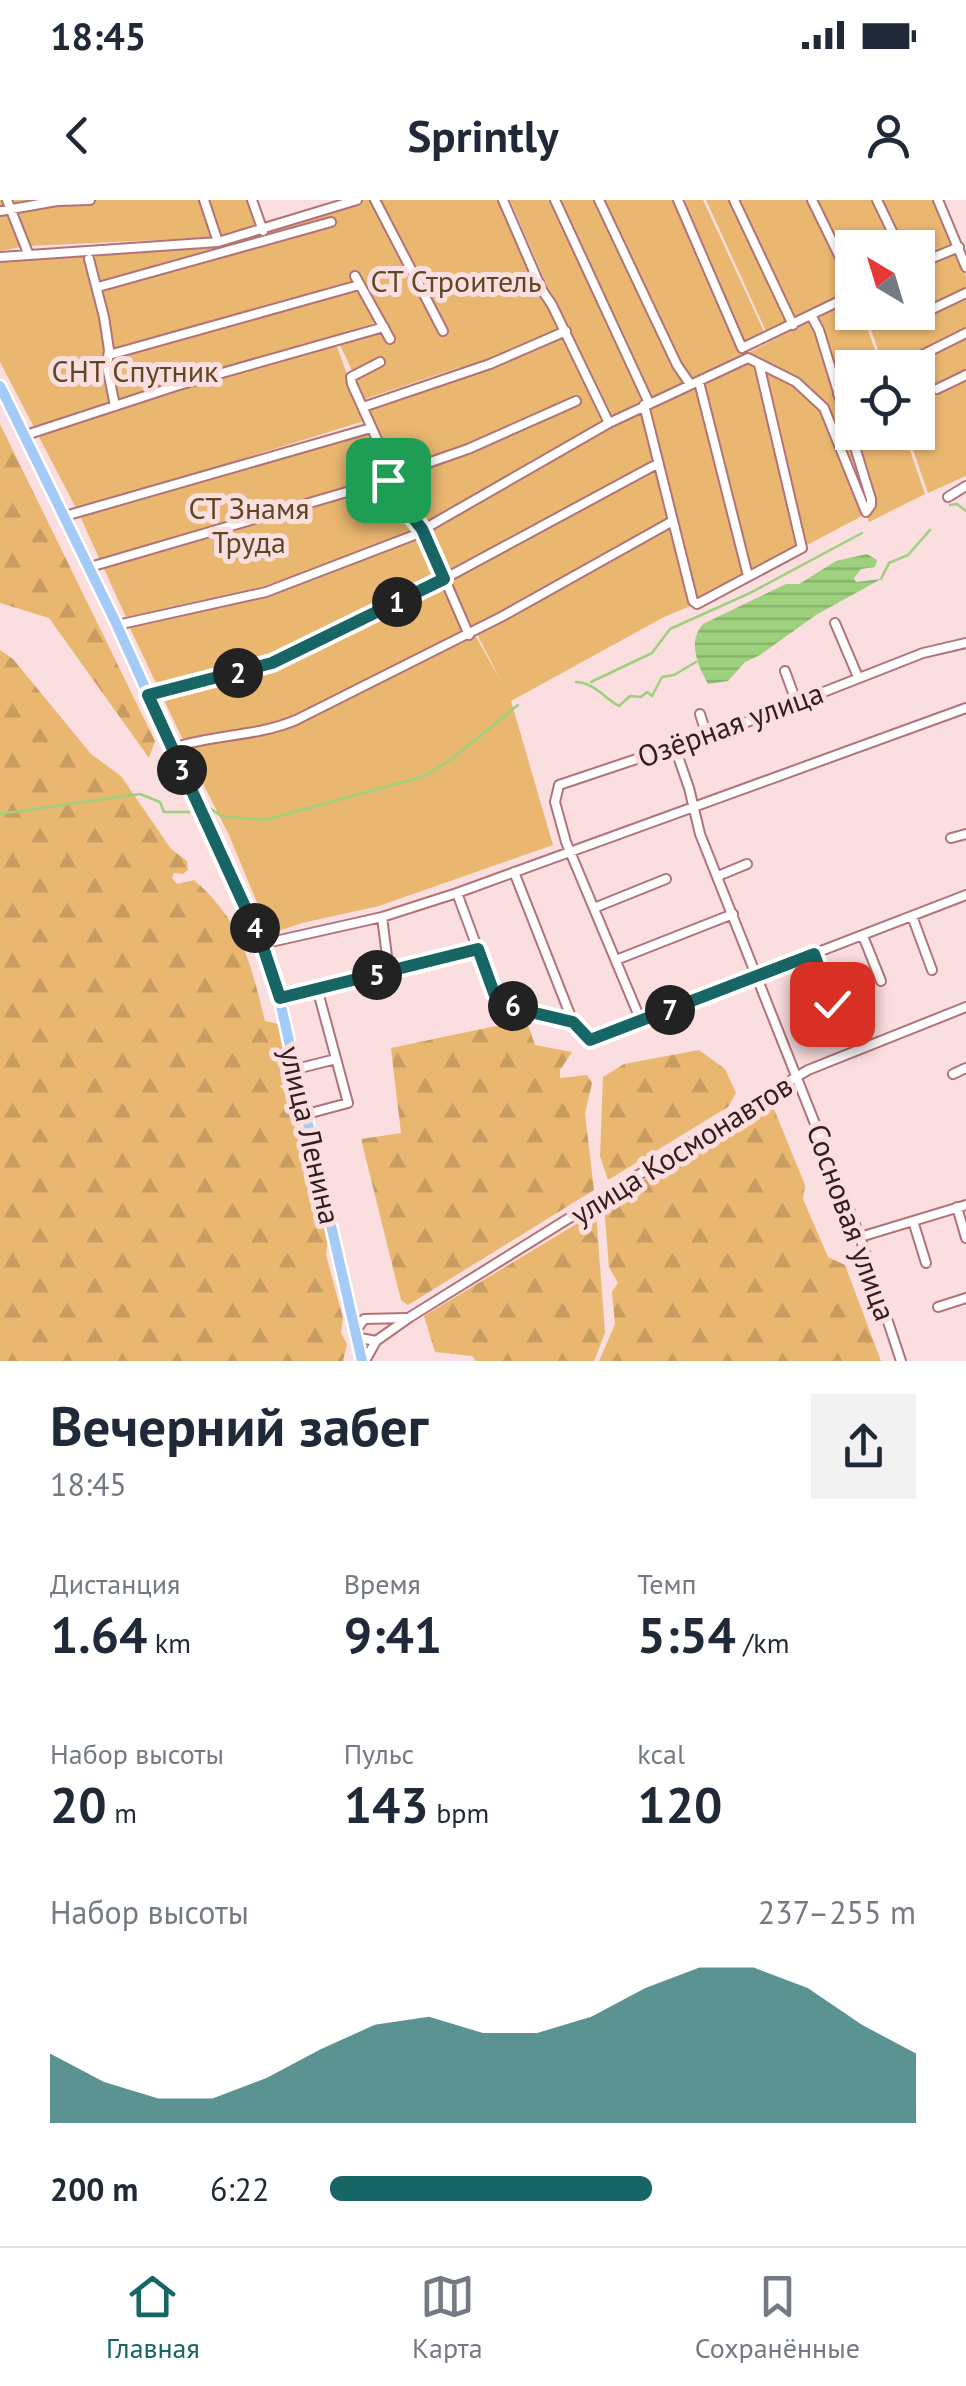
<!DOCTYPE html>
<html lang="ru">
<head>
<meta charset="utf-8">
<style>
  body { margin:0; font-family:"PT Sans",sans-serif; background:#f2f2f3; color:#1f2937; height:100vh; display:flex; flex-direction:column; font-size:38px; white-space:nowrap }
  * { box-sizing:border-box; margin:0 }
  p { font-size:32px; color:#747a83 }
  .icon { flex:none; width:55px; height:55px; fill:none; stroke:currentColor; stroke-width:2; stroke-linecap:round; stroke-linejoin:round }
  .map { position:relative; height:1161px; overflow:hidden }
  .details { display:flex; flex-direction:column; background:#fff; flex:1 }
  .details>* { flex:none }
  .needle { width:65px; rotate:322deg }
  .buttons { position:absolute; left:835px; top:30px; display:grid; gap:20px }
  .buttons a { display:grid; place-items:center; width:100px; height:100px; border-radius:0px; background:#fff; box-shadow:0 2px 8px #0004; font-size:50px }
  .pin { position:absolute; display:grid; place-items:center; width:85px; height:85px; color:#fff; margin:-42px; border-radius:20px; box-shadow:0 5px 15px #0006 }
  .km { position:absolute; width:50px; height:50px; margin:-25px; border-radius:50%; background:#222; color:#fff; font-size:28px; line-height:50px; text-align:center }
  .round { display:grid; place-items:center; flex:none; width:105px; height:105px; border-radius:0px; background:#f2f2f3 }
  .head { display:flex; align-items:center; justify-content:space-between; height:170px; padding:0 50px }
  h1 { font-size:55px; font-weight:700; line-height:75px }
  .metrics { display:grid; grid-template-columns:repeat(3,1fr); gap:15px; height:170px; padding:10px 50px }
  .metrics div { display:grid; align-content:center }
  .metrics b { font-size:50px; font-weight:700 }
  .metrics small { font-size:28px; font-weight:400 }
  .metrics p { font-size:28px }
  .chart { height:280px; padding:20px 50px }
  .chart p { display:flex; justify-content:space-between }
  .chart svg { width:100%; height:180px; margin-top:10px; fill:#176565; opacity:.7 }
  ul { padding:0 50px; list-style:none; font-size:32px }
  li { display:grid; grid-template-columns:160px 120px 1fr; align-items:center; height:75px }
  li i { height:25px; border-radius:12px; background:#176565 }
  .status { display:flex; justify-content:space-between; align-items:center; height:70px; padding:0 50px; background:#fff; direction:ltr }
  .status svg { height:28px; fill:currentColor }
  header { display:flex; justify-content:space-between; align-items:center; height:130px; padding:0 50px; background:#fff; font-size:45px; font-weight:700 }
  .dock { display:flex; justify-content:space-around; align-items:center; height:140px; border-top:2px solid #e0e1e3; background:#fff; font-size:28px; color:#747a83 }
  .dock a { display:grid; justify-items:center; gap:5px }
  .dock .on { color:#176565 }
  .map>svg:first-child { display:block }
  .forest { fill:url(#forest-firs) }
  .green { fill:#eab771 }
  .water { fill:url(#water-rules) }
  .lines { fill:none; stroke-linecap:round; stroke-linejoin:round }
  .stream { stroke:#9dd17d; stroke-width:2.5 }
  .minor-casing { stroke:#b27378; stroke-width:12 }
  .major-casing { stroke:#fff; stroke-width:15 }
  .minor { stroke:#fff; stroke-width:8 }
  .major { stroke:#a4caf8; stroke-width:10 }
  .route-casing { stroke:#fff; stroke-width:20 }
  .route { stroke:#176565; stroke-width:12 }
  .labels { text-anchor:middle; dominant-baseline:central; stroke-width:10; stroke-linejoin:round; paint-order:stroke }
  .park-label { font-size:30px; fill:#604723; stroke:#fbdedf }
  .street-label { font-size:30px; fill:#351c1e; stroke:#fbdedf }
</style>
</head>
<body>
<div class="status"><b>18:45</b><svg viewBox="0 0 49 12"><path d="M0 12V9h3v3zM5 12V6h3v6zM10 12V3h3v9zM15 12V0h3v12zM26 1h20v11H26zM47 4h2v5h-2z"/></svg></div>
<header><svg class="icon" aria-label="back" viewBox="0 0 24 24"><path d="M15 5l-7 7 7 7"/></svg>Sprintly<svg class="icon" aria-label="person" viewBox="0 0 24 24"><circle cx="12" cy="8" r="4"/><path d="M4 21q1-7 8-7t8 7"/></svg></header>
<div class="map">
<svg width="966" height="1161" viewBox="0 0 966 1161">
  <defs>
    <pattern id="forest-firs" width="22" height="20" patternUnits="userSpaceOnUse" patternTransform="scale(2.5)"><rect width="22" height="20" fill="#eab771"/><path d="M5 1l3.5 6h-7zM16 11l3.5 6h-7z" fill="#c99d61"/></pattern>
    <pattern id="water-rules" width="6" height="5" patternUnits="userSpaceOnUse" patternTransform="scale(2.5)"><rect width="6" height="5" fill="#9dd17d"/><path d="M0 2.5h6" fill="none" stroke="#88b36c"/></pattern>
  </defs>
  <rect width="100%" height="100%" fill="#fbdedf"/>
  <path class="forest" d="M 0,224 L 155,541 L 149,558 L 49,418 L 0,403 Z
    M 0,450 L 13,459 L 91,554 L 121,576 L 171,649 L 187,661 L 188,670 L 183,674 L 174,673 L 172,678 L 177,684 L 194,680 C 242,722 250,761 265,821 L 278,824 L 288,878 L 280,887 L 294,894 L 307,961 L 314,969 L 319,990 L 328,1038 L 326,1055 L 343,1118 L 341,1133 L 347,1144 L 343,1161 L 0,1161 Z
    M 515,822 L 528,825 L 535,845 L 572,852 L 560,870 L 560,878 L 587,875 L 592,883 L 585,914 L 594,990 L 408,1105 L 401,1100 L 361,939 L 401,933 L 391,848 Z
    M 699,850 L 725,869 L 736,893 L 728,907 L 608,980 L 600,956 L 603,877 L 624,864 Z
    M 767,905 L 774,909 L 805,985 L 803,999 L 828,1057 L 845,1065 L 881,1161 L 599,1161 L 615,1124 L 612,1092 L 618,1083 L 609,1067 L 604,1006 L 709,937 L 760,919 L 761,911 Z
    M 596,1012 L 605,1133 L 594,1161 L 476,1161 L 472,1156 L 435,1152 L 424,1116 Z"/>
  <path class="green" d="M 0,0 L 250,0 L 259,26 L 223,37 L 26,46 L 0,51 Z
    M 364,0 L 506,0 L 547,85 L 510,0 L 703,0 L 768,140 L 745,151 L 746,154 L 772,165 L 748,153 L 852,100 L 852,112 L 862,113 L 881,167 L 852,168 L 852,232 L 904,233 L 925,294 L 869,322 L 842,252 L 862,316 L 693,405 L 664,417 L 511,501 L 553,645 L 379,706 L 302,723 L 270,734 L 229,635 L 185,548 L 266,535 L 302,522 L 475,435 L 501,481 L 477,434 L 560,385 L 470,432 L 364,204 L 463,166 L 365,199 L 340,145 L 387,123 L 384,120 L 333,136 L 364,221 L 216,267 L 368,223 L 422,331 L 463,434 L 267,528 L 183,540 L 128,424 L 266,389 L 393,341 L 265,386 L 126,417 L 79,314 L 199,272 L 76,308 L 0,162 L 0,60 L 217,46 L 262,35 Z
    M 706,0 L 933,0 L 955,45 L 918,64 L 918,48 L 852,48 L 852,98 L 770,140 Z
    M 958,50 L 966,77 L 966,276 L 928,293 L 907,233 L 918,232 L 918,168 L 884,167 L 865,113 L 918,112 L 918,67 Z"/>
  <path class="water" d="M 867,354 L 877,360 L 875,367 L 861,369 L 854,378 L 856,382 L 881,379 L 816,415 L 760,455 L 745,462 L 728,481 L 708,484 C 698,466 687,442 703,424 L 786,384 L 799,384 L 836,361 Z"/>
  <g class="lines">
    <path class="stream" d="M 950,305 L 957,304 L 966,311
      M 881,379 L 889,363 L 908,355 L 930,330
      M 576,482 C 595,483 603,497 619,506 L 630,496 L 641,497 L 647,492 L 652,496 L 662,477 L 674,475 L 696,462
      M 591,482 L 652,453 L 670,429 L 750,393 L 862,333
      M 203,606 L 207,606 L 221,616 L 265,620 L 425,576 L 453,558 L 518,505
      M 0,614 L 140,594 L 160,602 L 164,612 L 194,612"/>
    <g class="minor-casing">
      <path id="minor" d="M 7,0 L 28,53
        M 204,0 L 218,42
        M 252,0 L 263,31
        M 375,0 L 443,131
        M 503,0 L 542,90 L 552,105 L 609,223
        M 555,0 L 649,203
        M 599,0 L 677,165 L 690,184
        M 678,0 L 742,148 L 852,95
        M 734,0 L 793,125
        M 812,0 L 852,82
        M 877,0 L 900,48
        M 938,0 L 966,67
        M 0,11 L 57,1 L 90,0
        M 0,57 L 218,42 L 357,0
        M 89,59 L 104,117 L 109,150 L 107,166 L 115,206
        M 918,64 L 959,47
        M 355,76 L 390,139
        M 98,87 L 331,22
        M 907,121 L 966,93
        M 109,155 L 359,85
        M 380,162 L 351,177 L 352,184 L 410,313 L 423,329 L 469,435
        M 896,168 L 966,133
        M 699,182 L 748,376
        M 937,189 L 966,175
        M 838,194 L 852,188
        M 644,205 L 693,401 L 697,404 L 802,348 L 759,164
        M 363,207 L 490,164 L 566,131
        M 26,235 L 176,186 L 384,127
        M 948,297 L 966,286
        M 65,316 L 371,228
        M 90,367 L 388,280 L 396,274 L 468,249 L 576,201
        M 835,423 L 858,477
        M 117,425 L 266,392 L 412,336 L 609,223 L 748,158 L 796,182 L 824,208 L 866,312 L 871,305 L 871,299 L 819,130 L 812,117
        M 785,471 L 796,501
        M 148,495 L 272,463 L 444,379 L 657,264
        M 700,514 L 707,536
        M 173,548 C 213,534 256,537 296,520 L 501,417 L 671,322
        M 675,548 L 689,588 L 700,634 L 860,1037 L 901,1161
        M 951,638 L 966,634
        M 514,672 L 573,822 L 590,840 L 966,695
        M 718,676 L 747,664
        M 457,693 L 494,793 L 522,810 L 573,822
        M 594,708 L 666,679
        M 912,716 L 932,770
        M 382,717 L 389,772
        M 863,736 L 881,781
        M 262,744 L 382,717 L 457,693 L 966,508
        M 814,754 L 832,804
        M 616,760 L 733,714
        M 280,798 L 477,749
        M 641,821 L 566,642 L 555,602 L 559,585 L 747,522 L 923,453 L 966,443
        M 296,869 L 336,859
        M 953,874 L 966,868
        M 307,914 L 348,903 L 317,788
        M 957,1007 L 966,1038
        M 913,1021 L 926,1063
        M 860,1037 L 966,1005
        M 938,1107 L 966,1098
        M 376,1141 L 360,1138 L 355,1132 L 364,1119 L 406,1118
        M 365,1161 L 376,1141 L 410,1117 L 788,882 L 808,870 L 966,807"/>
    </g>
    <g class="major-casing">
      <path id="major" d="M 0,186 L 115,421 L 273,771 L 362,1161"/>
    </g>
    <use href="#minor" class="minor"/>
    <use href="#major" class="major"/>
  </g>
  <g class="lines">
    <g class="route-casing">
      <path id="route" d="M 388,280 L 393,277 L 410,314 L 422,329 L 444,379 L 272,463 L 148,495 L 262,744 L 280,798 L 478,749 L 494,793 L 499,799 L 522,810 L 573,822 L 590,840 L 814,754 L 832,804"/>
    </g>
    <use href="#route" class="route"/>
  </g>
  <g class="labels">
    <g class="park-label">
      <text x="456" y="80">СТ Строитель</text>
      <text x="135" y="170">СНТ Спутник</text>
      <text x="249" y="307">СТ Знамя<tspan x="249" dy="34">Труда</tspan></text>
    </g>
    <g class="street-label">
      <text transform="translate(730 524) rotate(-20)">Озёрная улица</text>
      <text transform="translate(311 935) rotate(77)">улица Ленина</text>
      <text transform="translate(681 949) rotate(-32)">улица Космонавтов</text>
      <text transform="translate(852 1022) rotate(70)">Сосновая улица</text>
    </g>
  </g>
</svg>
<div class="buttons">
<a><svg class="needle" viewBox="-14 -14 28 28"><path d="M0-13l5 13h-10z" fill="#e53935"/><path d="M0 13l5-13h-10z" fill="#747a83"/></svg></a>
<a><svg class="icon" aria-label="locate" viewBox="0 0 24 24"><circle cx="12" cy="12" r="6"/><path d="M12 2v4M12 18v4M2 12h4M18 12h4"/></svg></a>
</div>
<div class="pin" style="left:388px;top:280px;background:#1e9e55"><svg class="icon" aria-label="arrive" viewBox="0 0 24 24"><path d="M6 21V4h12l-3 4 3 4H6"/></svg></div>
<div class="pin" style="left:832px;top:804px;background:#d93025"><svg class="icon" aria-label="check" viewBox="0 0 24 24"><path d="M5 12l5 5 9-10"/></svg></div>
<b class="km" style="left:397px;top:402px">1</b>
<b class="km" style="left:238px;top:473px">2</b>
<b class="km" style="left:182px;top:570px">3</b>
<b class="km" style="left:255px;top:728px">4</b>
<b class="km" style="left:377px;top:775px">5</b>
<b class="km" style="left:513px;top:806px">6</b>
<b class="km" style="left:670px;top:810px">7</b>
</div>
<section class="details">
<div class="head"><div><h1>Вечерний забег</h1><p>18:45</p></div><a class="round"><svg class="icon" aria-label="share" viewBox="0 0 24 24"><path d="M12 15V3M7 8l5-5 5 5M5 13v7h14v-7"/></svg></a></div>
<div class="metrics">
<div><p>Дистанция</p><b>1.64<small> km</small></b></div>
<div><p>Время</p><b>9:41</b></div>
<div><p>Темп</p><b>5:54<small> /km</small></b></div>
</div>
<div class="metrics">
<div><p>Набор высоты</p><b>20<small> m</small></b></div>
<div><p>Пульс</p><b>143<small> bpm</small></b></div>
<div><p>kcal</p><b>120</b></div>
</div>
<div class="chart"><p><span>Набор высоты</span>237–255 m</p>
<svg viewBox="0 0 160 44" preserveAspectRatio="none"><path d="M0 44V27L10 34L20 38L30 38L40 33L50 26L60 20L70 18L80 22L90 22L100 18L110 11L120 6L130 6L140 11L150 20L160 27V44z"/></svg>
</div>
<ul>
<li><b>200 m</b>6:22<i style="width:55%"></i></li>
</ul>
</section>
<nav class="dock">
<a class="on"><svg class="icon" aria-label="home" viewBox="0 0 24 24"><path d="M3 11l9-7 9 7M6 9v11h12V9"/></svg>Главная</a>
<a><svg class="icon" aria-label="map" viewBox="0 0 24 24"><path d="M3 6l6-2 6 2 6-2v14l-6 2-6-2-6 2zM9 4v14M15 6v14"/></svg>Карта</a>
<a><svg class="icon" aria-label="saved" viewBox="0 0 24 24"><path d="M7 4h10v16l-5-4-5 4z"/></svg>Сохранённые</a>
</nav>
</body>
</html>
